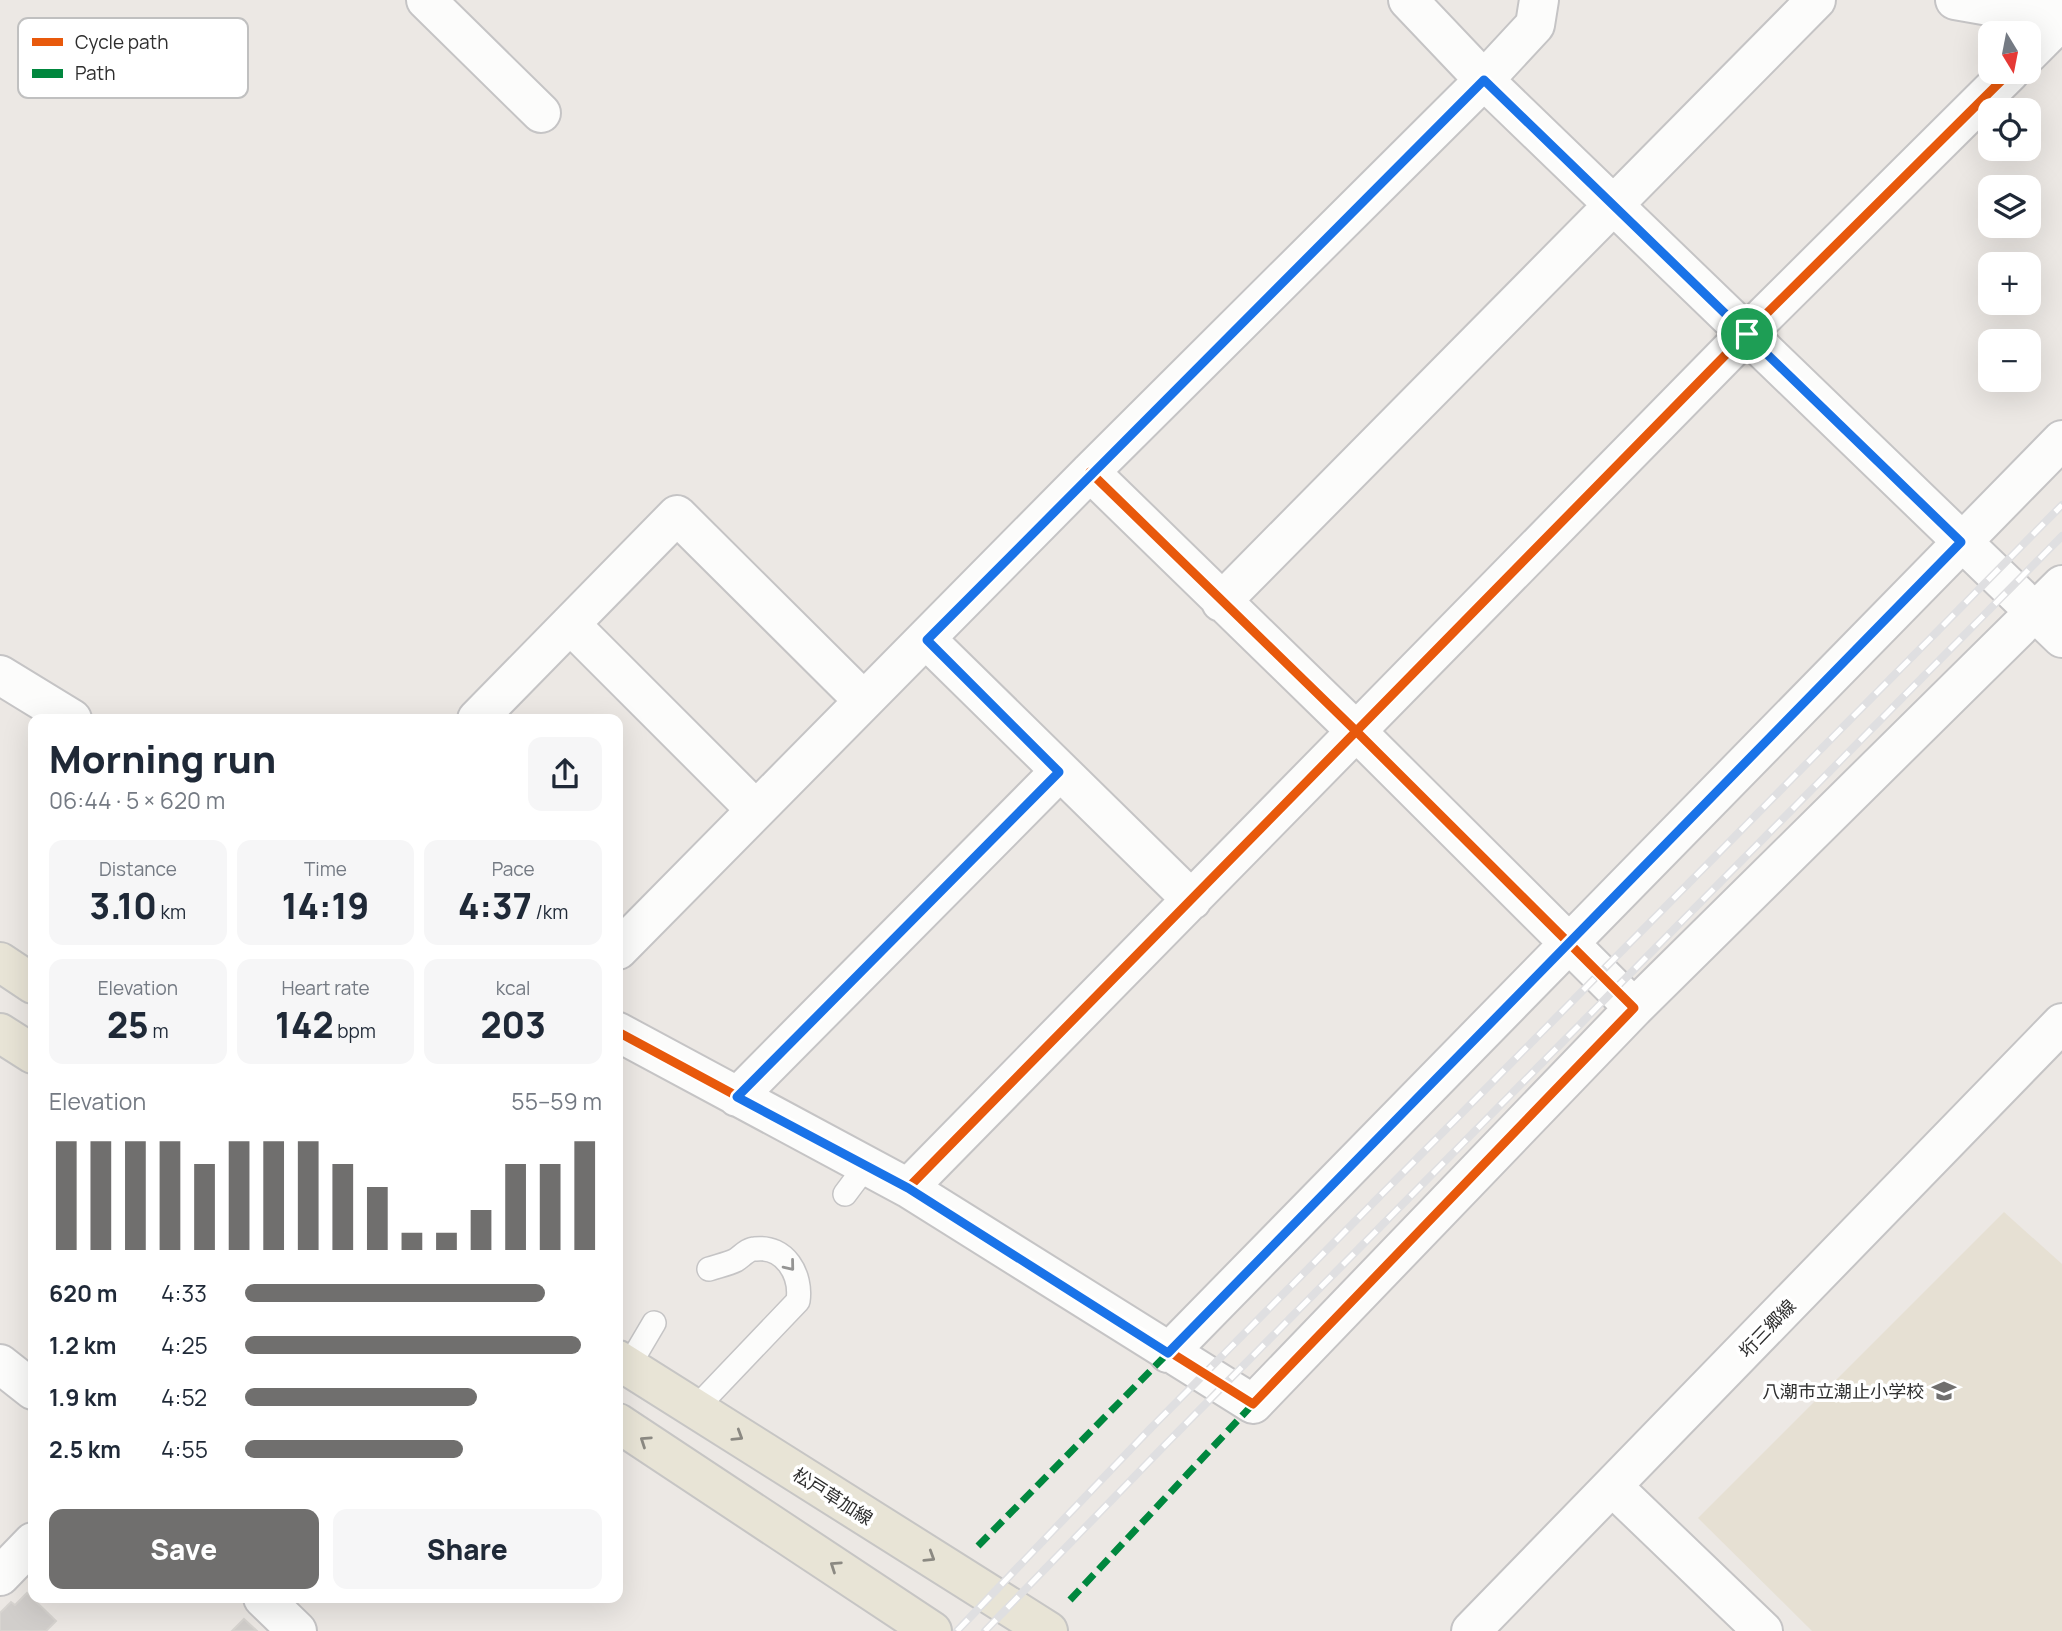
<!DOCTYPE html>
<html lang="en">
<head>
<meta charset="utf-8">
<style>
  body { margin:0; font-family:Manrope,"Noto Sans JP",sans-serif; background:#f6f6f7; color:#1f2937; height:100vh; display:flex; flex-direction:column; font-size:26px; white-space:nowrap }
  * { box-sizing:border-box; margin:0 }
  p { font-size:23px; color:#747a83 }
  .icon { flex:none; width:38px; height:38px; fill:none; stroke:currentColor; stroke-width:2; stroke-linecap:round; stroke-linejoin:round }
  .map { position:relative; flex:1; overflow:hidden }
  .side { position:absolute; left:28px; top:714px; width:595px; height:889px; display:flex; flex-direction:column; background:#fff; border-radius:14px; box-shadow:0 7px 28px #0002 }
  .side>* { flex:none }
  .needle { width:46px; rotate:170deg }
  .tools { position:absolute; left:1978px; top:21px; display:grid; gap:14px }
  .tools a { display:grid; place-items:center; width:63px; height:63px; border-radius:14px; background:#fff; box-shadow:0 7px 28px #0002; font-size:35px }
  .pin { position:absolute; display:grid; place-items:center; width:60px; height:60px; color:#fff; margin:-30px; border:4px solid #fff; border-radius:50%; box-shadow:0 2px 7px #0007 }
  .round { display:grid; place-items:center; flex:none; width:74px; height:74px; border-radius:14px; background:#f6f6f7 }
  .head { display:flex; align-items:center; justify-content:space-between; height:119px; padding:0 21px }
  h1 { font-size:38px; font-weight:800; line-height:52px }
  .metrics { display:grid; grid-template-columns:repeat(3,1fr); gap:10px; height:119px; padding:7px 21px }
  .metrics div { display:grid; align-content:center; border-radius:14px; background:#f6f6f7; text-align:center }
  .metrics b { font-size:35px; font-weight:800 }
  .metrics small { font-size:19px; font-weight:400 }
  .metrics p { font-size:19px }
  .chart { height:196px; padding:14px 21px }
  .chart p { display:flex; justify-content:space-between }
  .chart svg { width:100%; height:126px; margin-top:7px; stroke:#706f6e; stroke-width:6 }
  .button { display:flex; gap:14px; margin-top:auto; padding:14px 21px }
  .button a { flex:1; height:80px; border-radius:14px; background:#706f6e; color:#fff; font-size:28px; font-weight:800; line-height:80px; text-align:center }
  .button a+a { background:#f6f6f7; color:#1f2937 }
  ul { padding:0 21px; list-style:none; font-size:23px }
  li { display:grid; grid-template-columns:112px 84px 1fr; align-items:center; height:52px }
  li i { height:18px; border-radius:9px; background:#706f6e }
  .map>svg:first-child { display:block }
  .education { fill:#e6e0d3 }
  .building { fill:#d1cecb; stroke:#d7d4d0; stroke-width:2 }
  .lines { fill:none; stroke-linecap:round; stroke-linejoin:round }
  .lane-casing { stroke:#c5c4c5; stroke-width:26 }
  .street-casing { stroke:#c5c4c5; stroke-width:42 }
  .secondary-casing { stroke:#c5c4c5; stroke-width:42 }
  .primary-casing { stroke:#c6c5c4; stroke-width:42 }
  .lane { stroke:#fcfcfb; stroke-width:23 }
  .street { stroke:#fcfcfb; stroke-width:38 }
  .secondary { stroke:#fcfcfb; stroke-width:38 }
  .primary { stroke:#e8e4d6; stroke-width:38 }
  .rail-casing { stroke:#dfdfe1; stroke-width:8 }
  .rail { stroke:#fff; stroke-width:5; stroke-dasharray:16; stroke-linecap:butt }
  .quiet { stroke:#00873e; stroke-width:7; stroke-dasharray:14 7; stroke-linecap:butt }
  .cycleway-casing { stroke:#fff; stroke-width:13 }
  .cycleway { stroke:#e8590c; stroke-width:9 }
  .oneway { stroke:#959594 }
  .oneway2 { stroke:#8b8982 }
  .route-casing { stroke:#fff; stroke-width:14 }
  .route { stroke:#1a73e8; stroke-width:9 }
  .labels { text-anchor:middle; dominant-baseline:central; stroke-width:7; stroke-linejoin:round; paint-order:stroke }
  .street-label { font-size:18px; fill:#2e2e2e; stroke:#fff }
  .poi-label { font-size:18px; fill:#2e2e2e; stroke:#fff; text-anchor:end }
  .key { fill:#fff; stroke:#c0c0c0; stroke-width:2 }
  .key-label { font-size:19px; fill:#2e2e2e }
</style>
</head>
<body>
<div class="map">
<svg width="2062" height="1631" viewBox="0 0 2062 1631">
  <rect width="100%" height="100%" fill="#ece8e4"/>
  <path class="education" d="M 2004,1212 L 2062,1264 L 2062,1631 L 1812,1631 L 1698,1518 Z"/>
  <path class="building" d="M 27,1593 L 56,1621 L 46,1631 L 0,1631 L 0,1613 L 11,1602 L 15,1605 Z
    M 244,1619 L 257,1631 L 232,1631 Z"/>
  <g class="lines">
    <g class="lane-casing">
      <path id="lane" d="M 845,1194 L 866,1166
        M 628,1367 L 654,1323
        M 695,1409 L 798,1301 C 802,1275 785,1245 755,1249 C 748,1249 742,1256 736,1260 C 728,1264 718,1266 709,1269"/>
    </g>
    <g class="street-casing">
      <path id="street" d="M 426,0 L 541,113
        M 1408,0 L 1484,80 L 2062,638
        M 1955,0 L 2062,19
        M 2028,54 L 2062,20
        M 1221,602 L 1816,0
        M 571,625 L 756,810
        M 927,640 L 1192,900
        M 0,675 L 72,719
        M 477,719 L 677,515 L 863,700
        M 618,950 L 1090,472 L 1484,80 L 1535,25 L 1539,0
        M 1634,1008 L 2062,585
        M 618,1032 L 908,1188 L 1253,1404 L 1634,1008 L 1357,732 L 1090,472
        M 737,1097 L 1059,772
        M 908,1188 L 1747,333 L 2010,72
        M 1168,1353 L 2062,440
        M 0,1364 L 33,1390
        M 1613,1487 L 1763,1631
        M 0,1576 L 33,1542
        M 263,1598 L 297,1631"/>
    </g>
    <g class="secondary-casing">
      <path id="secondary" d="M 1471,1631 L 2062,1023"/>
    </g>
    <g class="primary-casing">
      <path id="primary" d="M 0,962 L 33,984
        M 0,1033 L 33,1054
        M 618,1360 L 1048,1631
        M 618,1423 L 932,1631"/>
    </g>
    <use href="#lane" class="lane"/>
    <use href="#street" class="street"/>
    <use href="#secondary" class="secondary"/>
    <use href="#primary" class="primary"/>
    <g class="rail-casing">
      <path id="rail" d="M 957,1631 L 1150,1429 L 2062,505
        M 985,1631 L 1165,1445 L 2062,536"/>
    </g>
    <use href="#rail" class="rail"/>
    <path class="quiet" d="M 978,1546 L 1168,1353
      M 1070,1600 L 1253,1404"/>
    <g class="cycleway-casing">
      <path id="cycleway" d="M 618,1032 L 908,1188 L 1253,1404 L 1634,1008 L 1357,732 L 1090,472
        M 908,1188 L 1747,333 L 2010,72"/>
    </g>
    <use href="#cycleway" class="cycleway"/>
  </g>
  <defs><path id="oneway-chevron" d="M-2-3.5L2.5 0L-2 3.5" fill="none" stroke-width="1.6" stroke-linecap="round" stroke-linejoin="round" transform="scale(1.75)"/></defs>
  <use class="oneway" href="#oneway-chevron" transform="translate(790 1266) rotate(51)"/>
  <g class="oneway2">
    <use href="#oneway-chevron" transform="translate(738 1436) rotate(32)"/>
    <use href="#oneway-chevron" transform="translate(645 1441) rotate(-146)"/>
    <use href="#oneway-chevron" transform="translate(930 1557) rotate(32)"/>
    <use href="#oneway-chevron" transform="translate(835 1566) rotate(-146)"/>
  </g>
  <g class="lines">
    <g class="route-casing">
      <path id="route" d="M 1484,80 L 1961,542 L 1168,1353 L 908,1188 L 737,1097 L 1059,772 L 927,640 Z"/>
    </g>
    <use href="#route" class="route"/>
  </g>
  <defs>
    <g id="school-bare" transform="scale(1.89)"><path d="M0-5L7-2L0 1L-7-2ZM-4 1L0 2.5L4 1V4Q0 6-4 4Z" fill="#706f6e" stroke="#fff" stroke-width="2.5" paint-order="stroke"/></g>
  </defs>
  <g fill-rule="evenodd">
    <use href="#school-bare" x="1944" y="1391"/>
  </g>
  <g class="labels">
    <g class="street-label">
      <text transform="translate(1767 1328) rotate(-46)">垳三郷線</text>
      <text transform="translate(833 1496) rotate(32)">松戸草加線</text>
    </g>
    <g class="poi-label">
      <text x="1924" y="1391">八潮市立潮止小学校</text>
    </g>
  </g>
  <rect x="18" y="18" width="230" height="80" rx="10" class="key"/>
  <rect x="32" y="38" width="31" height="8" fill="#e8590c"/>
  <rect x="32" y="69" width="31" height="9" fill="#00873e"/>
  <g class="key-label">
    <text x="75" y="49">Cycle path</text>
    <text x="75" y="80">Path</text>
  </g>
</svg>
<div class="tools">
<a><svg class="needle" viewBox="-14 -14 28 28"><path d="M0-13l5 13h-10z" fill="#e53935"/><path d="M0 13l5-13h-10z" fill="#747a83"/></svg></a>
<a><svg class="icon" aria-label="locate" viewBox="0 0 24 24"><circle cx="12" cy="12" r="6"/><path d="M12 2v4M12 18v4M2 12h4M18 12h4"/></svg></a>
<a><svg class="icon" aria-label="layers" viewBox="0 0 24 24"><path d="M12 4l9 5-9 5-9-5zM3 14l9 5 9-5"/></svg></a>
<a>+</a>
<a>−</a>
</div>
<div class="pin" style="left:1747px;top:334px;background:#1e9e55"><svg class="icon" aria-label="arrive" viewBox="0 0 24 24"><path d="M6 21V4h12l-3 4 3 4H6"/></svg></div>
<section class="side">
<div class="head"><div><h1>Morning run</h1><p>06:44 · 5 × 620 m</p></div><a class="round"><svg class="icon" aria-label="share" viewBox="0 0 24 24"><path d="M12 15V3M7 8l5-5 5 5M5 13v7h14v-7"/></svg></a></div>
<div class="metrics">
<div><p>Distance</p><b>3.10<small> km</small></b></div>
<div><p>Time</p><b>14:19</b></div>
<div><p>Pace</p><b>4:37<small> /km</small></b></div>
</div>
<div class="metrics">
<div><p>Elevation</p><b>25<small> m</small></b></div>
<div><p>Heart rate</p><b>142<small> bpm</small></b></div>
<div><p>kcal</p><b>203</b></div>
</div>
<div class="chart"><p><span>Elevation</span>55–59 m</p>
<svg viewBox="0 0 160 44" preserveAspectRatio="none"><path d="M5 44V6M15 44V6M25 44V6M35 44V6M45 44V14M55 44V6M65 44V6M75 44V6M85 44V14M95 44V22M105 44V38M115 44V38M125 44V30M135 44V14M145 44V14M155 44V6"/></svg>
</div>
<ul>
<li><b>620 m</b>4:33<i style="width:84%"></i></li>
<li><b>1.2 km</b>4:25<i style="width:94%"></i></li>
<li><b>1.9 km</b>4:52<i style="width:65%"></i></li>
<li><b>2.5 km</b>4:55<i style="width:61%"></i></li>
</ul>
<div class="button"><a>Save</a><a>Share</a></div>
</section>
</div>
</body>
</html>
